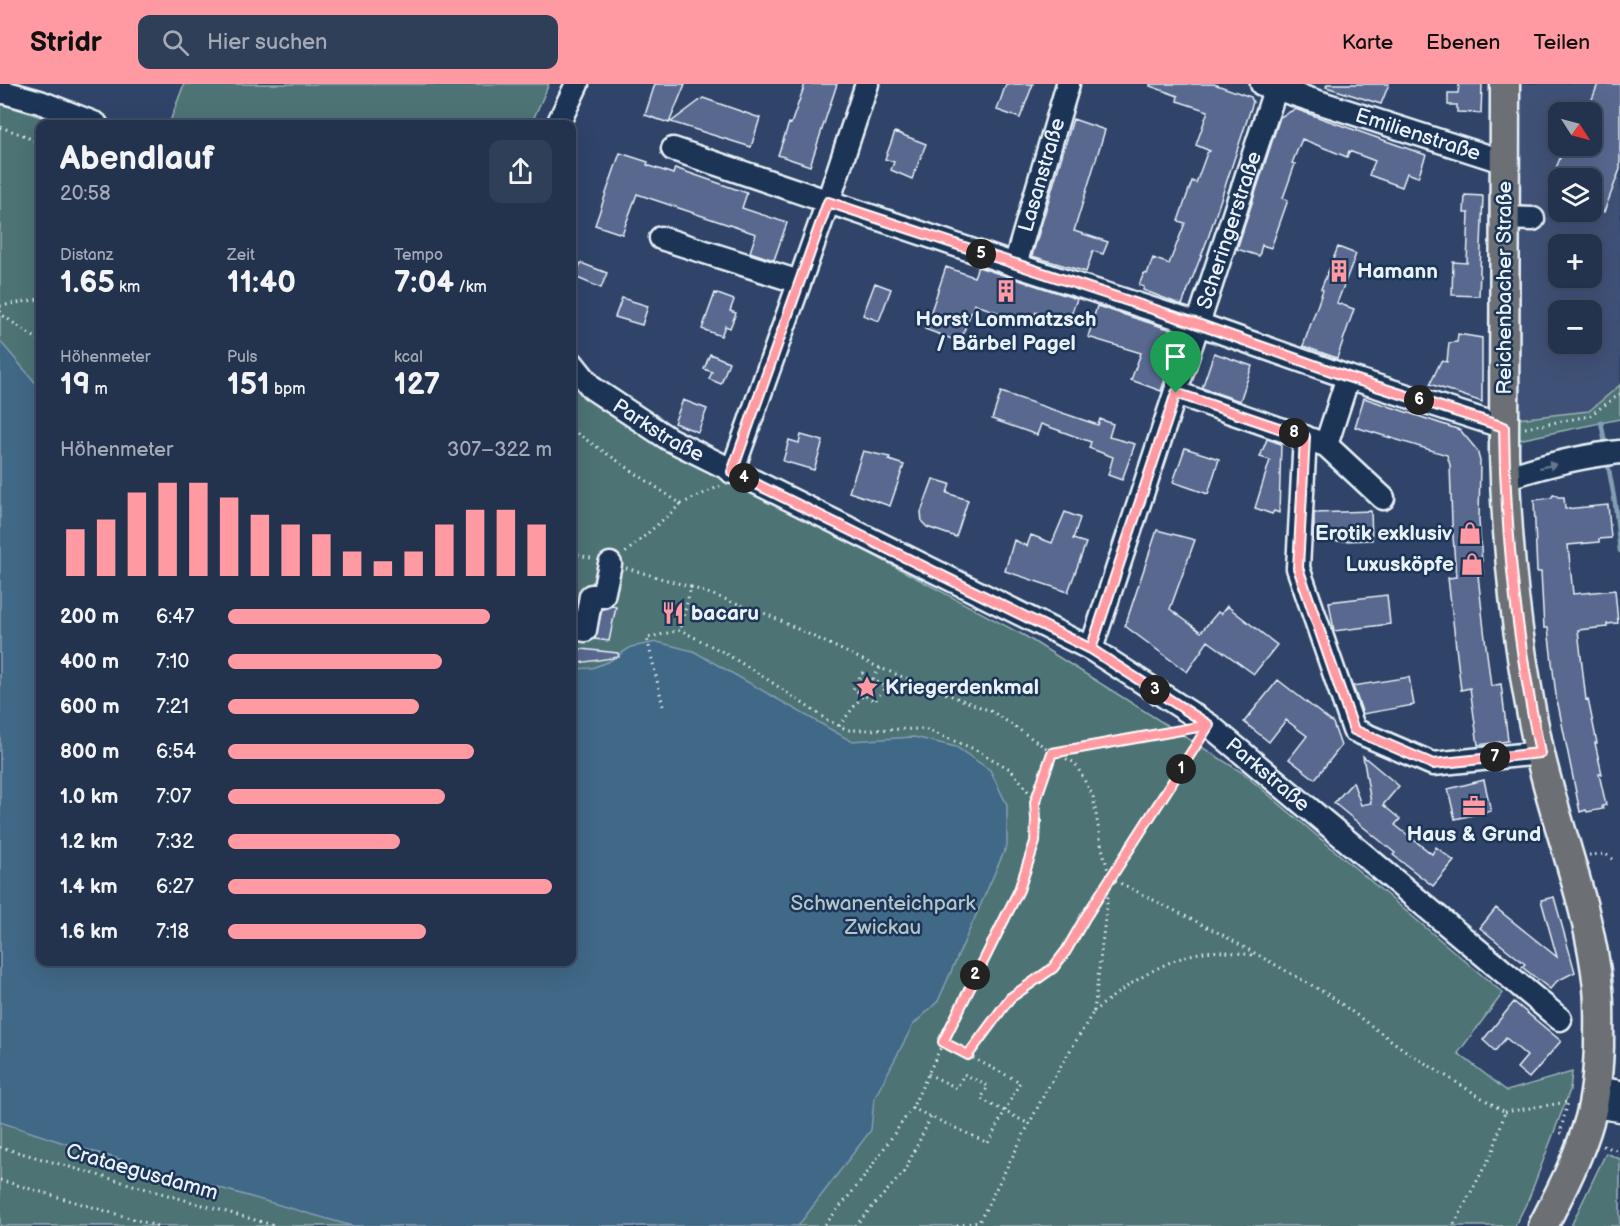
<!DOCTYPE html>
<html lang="de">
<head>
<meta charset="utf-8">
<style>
  body { margin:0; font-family:"Balsamiq Sans",sans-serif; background:#2f3f58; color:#f1f3f6; height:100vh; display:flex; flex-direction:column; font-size:22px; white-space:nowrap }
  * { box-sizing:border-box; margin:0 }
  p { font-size:20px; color:#a3aab6 }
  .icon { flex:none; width:33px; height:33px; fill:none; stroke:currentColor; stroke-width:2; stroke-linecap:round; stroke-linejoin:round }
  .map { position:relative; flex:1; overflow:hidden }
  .details { position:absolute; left:36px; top:36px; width:540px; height:846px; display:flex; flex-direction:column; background:#23334e; border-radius:12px; box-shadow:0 6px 24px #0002,0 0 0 2px #404e66 }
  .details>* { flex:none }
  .needle { width:39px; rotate:126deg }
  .fabs { position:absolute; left:1548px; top:18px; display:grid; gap:12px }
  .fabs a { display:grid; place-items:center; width:54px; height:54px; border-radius:12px; background:#23334e; box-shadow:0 6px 24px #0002,0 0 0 2px #404e66; font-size:30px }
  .pin { position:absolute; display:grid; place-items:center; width:51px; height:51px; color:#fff; margin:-62px -26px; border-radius:50% 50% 50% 0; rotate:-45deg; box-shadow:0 0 6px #0007 }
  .pin .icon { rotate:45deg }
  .km { position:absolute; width:30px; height:30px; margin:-15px; border-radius:50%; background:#222; color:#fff; font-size:16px; line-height:30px; text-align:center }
  .round { display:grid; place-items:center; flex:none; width:63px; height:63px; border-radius:12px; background:#2f3f58 }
  .head { display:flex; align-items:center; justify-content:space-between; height:102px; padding:0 24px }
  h1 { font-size:33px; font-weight:600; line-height:45px }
  .metrics { display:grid; grid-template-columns:repeat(3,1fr); gap:9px; height:102px; padding:6px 24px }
  .metrics div { display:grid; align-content:center }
  .metrics b { font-size:30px; font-weight:600 }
  .metrics small { font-size:16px; font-weight:400 }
  .metrics p { font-size:16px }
  .chart { height:168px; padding:12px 24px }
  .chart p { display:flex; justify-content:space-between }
  .chart svg { width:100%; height:108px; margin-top:6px; stroke:#ff9aa2; stroke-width:6 }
  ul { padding:0 24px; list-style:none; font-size:20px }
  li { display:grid; grid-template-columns:96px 72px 1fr; align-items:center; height:45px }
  li i { height:15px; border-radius:8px; background:#ff9aa2 }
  header { display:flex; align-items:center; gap:36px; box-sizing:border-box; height:84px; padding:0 30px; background:#ff9aa2; color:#111 }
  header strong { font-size:28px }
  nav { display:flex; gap:33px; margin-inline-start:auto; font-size:21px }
  .search { width:420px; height:54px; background:#2f3f58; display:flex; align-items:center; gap:15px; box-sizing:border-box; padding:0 21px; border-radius:12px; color:#a3aab6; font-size:22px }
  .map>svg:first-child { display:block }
  .built { fill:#3f5177; fill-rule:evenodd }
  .green { fill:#4d7375; stroke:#9ab2b6; stroke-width:1.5 }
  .water { fill:#406787; stroke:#839eb4; stroke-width:1.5 }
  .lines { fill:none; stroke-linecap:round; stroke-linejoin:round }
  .stream { stroke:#839eb4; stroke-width:4.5 }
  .building { fill:#59678f; stroke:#e8f1f8; stroke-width:1.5 }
  .minor-casing { stroke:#e8f1f8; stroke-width:27 }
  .major-casing { stroke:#e8f1f8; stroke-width:33 }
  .path { stroke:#e8f1f8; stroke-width:3; stroke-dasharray:1.5 4.5; stroke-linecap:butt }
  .minor { stroke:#1d3557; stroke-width:22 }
  .major { stroke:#6c6f75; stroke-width:28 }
  .oneway { fill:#64778f }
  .route-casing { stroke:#fff; stroke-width:12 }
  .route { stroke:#ff9aa2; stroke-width:8 }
  .labels { text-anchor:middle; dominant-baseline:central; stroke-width:5; stroke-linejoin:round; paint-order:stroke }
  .street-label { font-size:21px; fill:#e8f1f8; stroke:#1d3557 }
  .poi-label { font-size:21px; font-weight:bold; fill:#e8f1f8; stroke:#1d3557; text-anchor:start }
  .park-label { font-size:21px; fill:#b2c5ca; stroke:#1d3557 }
</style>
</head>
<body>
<header>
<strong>Stridr</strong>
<div class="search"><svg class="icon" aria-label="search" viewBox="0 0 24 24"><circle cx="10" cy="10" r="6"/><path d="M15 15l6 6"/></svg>Hier suchen</div>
<nav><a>Karte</a><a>Ebenen</a><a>Teilen</a></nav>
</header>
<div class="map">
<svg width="1620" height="1142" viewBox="0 0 1620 1142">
  <rect width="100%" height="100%" fill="#2f4468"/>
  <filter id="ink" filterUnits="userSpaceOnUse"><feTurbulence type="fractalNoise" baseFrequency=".0167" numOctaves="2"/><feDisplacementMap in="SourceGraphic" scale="12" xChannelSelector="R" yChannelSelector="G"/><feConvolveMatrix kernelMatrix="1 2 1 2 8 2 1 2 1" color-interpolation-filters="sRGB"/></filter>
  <g filter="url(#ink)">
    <path class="built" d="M 1520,0 L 1620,0 L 1620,301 L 1589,327 L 1516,335 L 1514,202 L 1519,77 ZM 1558,28 L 1592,28 L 1592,62 L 1558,62 ZM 1558,94 L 1592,94 L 1592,128 L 1558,128 ZM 1558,160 L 1592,160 L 1592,194 L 1558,194 ZM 1558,226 L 1592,226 L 1592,260 L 1558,260 Z"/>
    <path class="green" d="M 184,0 L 549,0 L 531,40 L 169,40 Z
      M 0,19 L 61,40 L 40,40 L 40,878 L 572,878 L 572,300 L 601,326 L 1025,552 L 1243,689 L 1503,909 L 1458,969 L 1507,1007 L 1572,988 L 1570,1006 L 1529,1114 L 1515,1142 L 0,1142 Z
      M 1620,301 L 1620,335 L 1518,356 L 1516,335 L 1589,327 Z
      M 1606,1069 L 1620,1075 L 1620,1142 L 1571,1142 Z"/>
    <path class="water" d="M 0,257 L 40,304 L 40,878 L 572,878 L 572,585 L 592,584 L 608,578 L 631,563 L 657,558 L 693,567 L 851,657 L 914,653 L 956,663 L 990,686 L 1007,721 L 1007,761 L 938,917 L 913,941 L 874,1015 L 871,1046 L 798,1142 L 352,1142 L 67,1060 L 0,1038 Z"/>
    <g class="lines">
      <path class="stream" d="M 1601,338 L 1606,364
        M 1607,375 L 1615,419 L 1620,467"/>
    </g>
    <path class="building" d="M 655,0 L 685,0 L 669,39 L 645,31 Z
      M 805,0 L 837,0 L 810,82 L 778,71 L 789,39 L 791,40 Z
      M 1006,0 L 1033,0 L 1020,34 L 997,26 Z
      M 1150,0 L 1214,0 L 1251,13 L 1253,18 L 1208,154 L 1182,221 L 1143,206 L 1144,203 L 1139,201 L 1144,189 L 1147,190 L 1153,174 L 1169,180 L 1185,139 L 1178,137 L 1192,97 L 1196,99 L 1207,69 L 1210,67 L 1196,61 L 1208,27 L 1177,17 L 1178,12 L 1150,2 Z
      M 1327,0 L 1389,0 L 1381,20 L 1326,3 Z
      M 1459,0 L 1482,0 L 1481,29 L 1457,28 L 1457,21 L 1448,21 L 1448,9 L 1458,9 Z
      M 1598,0 L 1620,0 L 1620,85 L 1604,128 L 1592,123 L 1592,94 L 1567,94 L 1554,89 L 1565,62 L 1592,62 L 1592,28 L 1587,28 Z
      M 703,14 L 760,34 L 751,63 L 671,38 Z
      M 1295,25 L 1426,71 L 1418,93 L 1407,89 L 1402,103 L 1369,91 L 1375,77 L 1349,67 L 1347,73 L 1302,55 L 1292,79 L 1295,80 L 1283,114 L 1288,116 L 1271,164 L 1262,161 L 1259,172 L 1237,165 L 1280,33 Z
      M 1073,35 L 1105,46 L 1074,147 L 1108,158 L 1103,170 L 1093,167 L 1086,188 L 1032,172 Z
      M 895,48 L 926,60 L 912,95 L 891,86 L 894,78 L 885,75 Z
      M 620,69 L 648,78 L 647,81 L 673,90 L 675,84 L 747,109 L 742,124 L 787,139 L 774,176 L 750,168 L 756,150 L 637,110 L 622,150 L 595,141 Z
      M 1465,111 L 1483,112 L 1479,212 L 1452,211 L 1453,178 L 1467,179 L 1469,129 L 1464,129 Z
      M 1338,163 L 1356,170 L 1337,219 L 1354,225 L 1337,274 L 1303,262 L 1323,206 L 1321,205 Z
      M 581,179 L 607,189 L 601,204 L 575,193 Z
      M 946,183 L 974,193 L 978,183 L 1077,215 L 1068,239 L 1036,228 L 1033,235 L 1021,231 L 1019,236 L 974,220 L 960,258 L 925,245 Z
      M 875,199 L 891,205 L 879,237 L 863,231 Z
      M 715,209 L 734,216 L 730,227 L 736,229 L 730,244 L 725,242 L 721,252 L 702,245 Z
      M 622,214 L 648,222 L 642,241 L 615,233 Z
      M 1097,222 L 1181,249 L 1161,307 L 1131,296 L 1141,269 L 1088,253 Z
      M 1458,250 L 1482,254 L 1482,318 L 1430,300 L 1441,277 L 1447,278 L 1449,259 L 1457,258 Z
      M 1214,269 L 1252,282 L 1240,317 L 1202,304 Z
      M 710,270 L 729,278 L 721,300 L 709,295 L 712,288 L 704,285 Z
      M 1001,308 L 1098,341 L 1100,335 L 1113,340 L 1109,353 L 1135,360 L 1122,396 L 1108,391 L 1113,373 L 1089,364 L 1091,358 L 1041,340 L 1037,351 L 992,335 Z
      M 1364,314 L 1460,346 L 1477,366 L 1480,377 L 1479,437 L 1483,491 L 1478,491 L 1484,546 L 1491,602 L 1501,600 L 1508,657 L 1478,661 L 1470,604 L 1461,606 L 1448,494 L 1456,493 L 1452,439 L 1450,381 L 1447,371 L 1355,343 Z
      M 683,316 L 707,325 L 698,348 L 674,339 Z
      M 801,351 L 823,357 L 814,386 L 783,377 L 789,356 L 799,359 Z
      M 1267,355 L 1281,360 L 1279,429 L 1274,427 L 1272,430 L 1255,424 L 1270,376 L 1260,373 Z
      M 1185,364 L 1219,375 L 1208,410 L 1173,398 Z
      M 863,367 L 890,373 L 889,376 L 904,381 L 890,422 L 849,408 Z
      M 933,395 L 950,400 L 947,409 L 968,416 L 956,453 L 927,443 L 922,438 L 921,428 Z
      M 1554,410 L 1558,413 L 1564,413 L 1565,425 L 1608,421 L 1611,454 L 1599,455 L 1599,458 L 1568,461 L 1573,510 L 1615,506 L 1618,539 L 1607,540 L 1607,543 L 1578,546 L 1586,616 L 1588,615 L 1597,659 L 1595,659 L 1602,690 L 1599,690 L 1606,721 L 1602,722 L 1603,725 L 1587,728 L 1586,726 L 1580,728 L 1558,620 L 1557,620 L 1548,544 L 1544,544 L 1541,488 L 1537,488 L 1534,416 L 1551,414 Z
      M 1371,427 L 1372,456 L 1314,458 L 1314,429 Z
      M 1065,428 L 1080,434 L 1073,455 L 1086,459 L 1068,508 L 1005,487 L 1014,456 L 1027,462 L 1031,451 L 1052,459 Z
      M 1157,446 L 1195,456 L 1170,525 L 1201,548 L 1218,528 L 1221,530 L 1227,522 L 1277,561 L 1254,590 L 1208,557 L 1187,588 L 1125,542 Z
      M 1387,511 L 1390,540 L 1334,547 L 1329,518 Z
      M 612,522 L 616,523 L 609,557 L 595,555 L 602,525 Z
      M 572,564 L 618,569 L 619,573 L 572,580 Z
      M 1409,593 L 1414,621 L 1363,630 L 1353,602 Z
      M 1278,596 L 1333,639 L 1341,662 L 1315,695 L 1289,675 L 1307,652 L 1286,636 L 1269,658 L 1244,638 Z
      M 1363,672 L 1399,702 L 1383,721 L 1400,735 L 1395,741 L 1432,770 L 1436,763 L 1454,777 L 1433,802 L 1393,771 L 1395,769 L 1334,719 L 1353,698 L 1361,721 L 1371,719 Z
      M 1484,696 L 1491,727 L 1455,735 L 1448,705 Z
      M 1554,813 L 1575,888 L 1557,897 L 1550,905 L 1522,883 L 1525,880 L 1480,844 L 1496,824 L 1557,873 L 1541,816 Z
      M 1514,918 L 1561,957 L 1529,994 L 1517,984 L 1527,972 L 1506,954 L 1495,967 L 1483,956 Z"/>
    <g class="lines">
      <g class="minor-casing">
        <g id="minor">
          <path id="s1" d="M 1262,0 L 1505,78"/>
          <path d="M 0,7 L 40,18 L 96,40"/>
          <path d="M 558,40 L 577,0"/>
          <path d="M 673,65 L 1015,181 L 1198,240 L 1348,293 L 1504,343"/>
          <path d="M 1504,134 L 1533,135"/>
          <path d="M 661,154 L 799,198"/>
          <path id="s2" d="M 1015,181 L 1068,0"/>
          <path id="s3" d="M 572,279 L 592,304 L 669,355 L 1091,565 L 1209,641 L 1560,935"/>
          <path d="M 1176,309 L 1326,361 L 1383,414"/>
          <path d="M 1305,353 L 1298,484 L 1354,646 L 1433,680 L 1540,669"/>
          <path d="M 1326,361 L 1348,293"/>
          <path d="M 732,388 L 828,118 L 867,0"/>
          <path d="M 1505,394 C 1542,382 1581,372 1620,368"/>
          <path d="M 572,544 L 585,546 L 591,512 L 603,512 L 610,480"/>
          <path id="s4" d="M 1091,565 L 1277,0"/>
          <path d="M 1597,1004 L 1620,1008"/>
          <path d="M 1593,1022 L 1620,1026"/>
        </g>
      </g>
      <g class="major-casing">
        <path id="major" d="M 1505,0 L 1504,369 C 1507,469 1518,569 1539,666 C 1557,745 1590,823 1598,904 C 1600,923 1599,943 1599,963 C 1598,987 1596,1011 1590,1034 C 1579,1073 1561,1107 1543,1142"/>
      </g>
      <path class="path" d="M 0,43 L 23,51 L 40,60
        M 0,222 L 40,215
        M 0,227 L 2,231 L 40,257
        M 1525,344 L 1589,332 L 1620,310
        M 572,346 L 681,420 L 624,470
        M 681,420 L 720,402
        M 572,469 L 594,475
        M 626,484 L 691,503 L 680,546
        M 691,503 L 766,530 L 880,584 L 993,628 L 1052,668 L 1075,679 L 1093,712 L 1101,760 L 1110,794 L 1094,927 C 1126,902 1163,875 1204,868 C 1220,866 1240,870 1256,871
        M 863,611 L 853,605 L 862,589 L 873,595
        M 663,622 L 647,554 L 680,546 L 723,568 L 764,593 L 827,636 L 848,646 L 925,645 L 974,665 L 1010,685 L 1023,700 L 1035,718 L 1037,736 L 1035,758 L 1019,806 L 976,889 L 912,1024 L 862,1096 L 824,1142
        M 839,642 L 863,611 L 875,617 L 885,603 L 873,595 L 880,584
        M 1035,718 L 1052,668 L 1182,646
        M 1589,771 L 1605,770 L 1613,775
        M 1110,794 L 1219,849 L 1329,911 L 1410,970 L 1505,1028 L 1493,1067 L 1453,1142
        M 968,971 L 1010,914 L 1042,894 L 1053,884 L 1066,867 L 1085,834 L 1199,656
        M 928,990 L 957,1004 L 964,990 L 988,1002 L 981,1015 L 1029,1040
        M 912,1024 L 988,1059 L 1020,998 L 943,959
        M 1505,1028 L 1568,1018 L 1560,1049 L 1562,1049
        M 1603,1062 L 1620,1067
        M 0,1063 L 276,1142
        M 0,1096 L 157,1142
        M 855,1142 L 904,1088 L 931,1033
        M 957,1142 L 978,1138
        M 977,1142 L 1047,1005 L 1094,927"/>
      <use href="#minor" class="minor"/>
      <use href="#major" class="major"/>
    </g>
    <defs><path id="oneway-solid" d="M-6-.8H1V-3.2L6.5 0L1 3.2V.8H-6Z" transform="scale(1.5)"/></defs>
    <use class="oneway" href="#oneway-solid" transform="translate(1548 382) rotate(-12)"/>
  </g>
  <g class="lines" filter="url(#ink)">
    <g class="route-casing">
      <path id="route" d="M 1176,309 L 1091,565 L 1209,641 L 1085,834 L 1066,867 L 1053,884 L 1010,914 L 968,971 L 943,958 L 1019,806 L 1035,758 L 1036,736 L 1035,718 L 1052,669 L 1209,641 L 1091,565 L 732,388 L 828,118 L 1198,240 L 1348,293 L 1504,343 C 1505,452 1518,562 1540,669 L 1433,680 L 1354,646 L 1298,484 L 1305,353 L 1176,309"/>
    </g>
    <use href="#route" class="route"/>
  </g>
  <defs>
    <g id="building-bare" transform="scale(1.8)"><path d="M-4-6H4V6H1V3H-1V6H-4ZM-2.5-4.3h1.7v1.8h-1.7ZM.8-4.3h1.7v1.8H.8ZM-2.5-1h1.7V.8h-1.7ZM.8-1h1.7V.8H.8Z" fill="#ff9aa2" stroke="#1d3557" stroke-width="2.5" paint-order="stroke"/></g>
    <g id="shop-bare" transform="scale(1.8)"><path d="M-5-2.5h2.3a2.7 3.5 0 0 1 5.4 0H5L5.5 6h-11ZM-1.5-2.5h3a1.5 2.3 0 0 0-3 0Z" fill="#ff9aa2" stroke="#1d3557" stroke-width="2.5" paint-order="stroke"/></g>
    <g id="restaurant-bare" transform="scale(1.8)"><path d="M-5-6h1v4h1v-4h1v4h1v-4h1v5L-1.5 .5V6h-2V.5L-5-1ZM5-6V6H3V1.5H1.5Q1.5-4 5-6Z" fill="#ff9aa2" stroke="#1d3557" stroke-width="2.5" paint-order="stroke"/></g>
    <g id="sight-bare" transform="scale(1.8)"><path d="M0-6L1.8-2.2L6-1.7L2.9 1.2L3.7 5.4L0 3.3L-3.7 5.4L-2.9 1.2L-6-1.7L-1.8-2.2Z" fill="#ff9aa2" stroke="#1d3557" stroke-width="2.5" paint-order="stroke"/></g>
    <g id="office-bare" transform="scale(1.8)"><path d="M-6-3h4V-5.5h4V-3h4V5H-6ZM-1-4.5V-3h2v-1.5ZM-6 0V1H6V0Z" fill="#ff9aa2" stroke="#1d3557" stroke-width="2.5" paint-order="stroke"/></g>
  </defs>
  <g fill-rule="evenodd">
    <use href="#building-bare" x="1339" y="187"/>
    <use href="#building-bare" x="1006" y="207"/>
    <use href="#shop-bare" x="1470" y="449"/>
    <use href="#shop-bare" x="1472" y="480"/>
    <use href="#restaurant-bare" x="673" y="529"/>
    <use href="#sight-bare" x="867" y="603"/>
    <use href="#office-bare" x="1474" y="722"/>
  </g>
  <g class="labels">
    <g class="street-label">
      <text stroke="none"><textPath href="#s1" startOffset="164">Emilienstraße</textPath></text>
      <text stroke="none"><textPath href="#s2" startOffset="94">Lasanstraße</textPath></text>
      <text stroke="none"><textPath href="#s4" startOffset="441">Scheringerstraße</textPath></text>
      <text transform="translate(1504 204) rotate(-90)">Reichenbacher Straße</text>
      <text stroke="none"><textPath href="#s3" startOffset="111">Parkstraße</textPath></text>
      <text stroke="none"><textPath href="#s3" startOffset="813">Parkstraße</textPath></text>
      <text transform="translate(142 1088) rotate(16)">Crataegusdamm</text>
    </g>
    <g class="poi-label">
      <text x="1357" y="187">Hamann</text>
      <text x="1006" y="235" text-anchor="middle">Horst Lommatzsch<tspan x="1006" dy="24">/ Bärbel Pagel</tspan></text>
      <text x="1452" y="449" text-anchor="end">Erotik exklusiv</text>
      <text x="1454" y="480" text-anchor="end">Luxusköpfe</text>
      <text x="691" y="529">bacaru</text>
      <text x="885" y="603">Kriegerdenkmal</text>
      <text x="1474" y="750" text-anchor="middle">Haus &amp; Grund</text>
    </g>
    <g class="park-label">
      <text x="883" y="819">Schwanenteichpark<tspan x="883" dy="24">Zwickau</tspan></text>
    </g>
  </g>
</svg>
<div class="fabs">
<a><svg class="needle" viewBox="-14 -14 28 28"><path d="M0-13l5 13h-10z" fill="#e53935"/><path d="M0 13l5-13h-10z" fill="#a3aab6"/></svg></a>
<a><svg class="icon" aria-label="layers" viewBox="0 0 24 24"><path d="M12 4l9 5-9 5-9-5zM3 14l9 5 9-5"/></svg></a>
<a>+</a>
<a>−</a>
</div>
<div class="pin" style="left:1176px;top:309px;background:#1e9e55"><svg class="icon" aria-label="arrive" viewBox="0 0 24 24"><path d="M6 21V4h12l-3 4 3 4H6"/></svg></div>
<b class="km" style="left:1181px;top:685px">1</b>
<b class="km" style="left:975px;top:891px">2</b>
<b class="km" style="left:1155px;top:606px">3</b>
<b class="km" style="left:744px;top:394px">4</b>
<b class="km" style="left:981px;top:170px">5</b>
<b class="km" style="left:1419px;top:316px">6</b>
<b class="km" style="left:1495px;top:673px">7</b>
<b class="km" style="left:1294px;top:349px">8</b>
<section class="details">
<div class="head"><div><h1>Abendlauf</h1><p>20:58</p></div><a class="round"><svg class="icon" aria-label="share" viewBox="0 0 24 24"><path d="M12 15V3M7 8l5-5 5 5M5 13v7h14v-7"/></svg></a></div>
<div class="metrics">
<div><p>Distanz</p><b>1.65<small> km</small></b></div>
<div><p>Zeit</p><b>11:40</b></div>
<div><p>Tempo</p><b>7:04<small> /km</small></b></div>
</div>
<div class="metrics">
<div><p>Höhenmeter</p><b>19<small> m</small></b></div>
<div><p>Puls</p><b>151<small> bpm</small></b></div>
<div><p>kcal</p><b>127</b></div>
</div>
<div class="chart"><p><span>Höhenmeter</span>307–322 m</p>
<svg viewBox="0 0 160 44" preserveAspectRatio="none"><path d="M5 44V25M15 44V21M25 44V10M35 44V6M45 44V6M55 44V12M65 44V19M75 44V23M85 44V27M95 44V34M105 44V38M115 44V34M125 44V23M135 44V17M145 44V17M155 44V23"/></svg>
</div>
<ul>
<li><b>200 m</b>6:47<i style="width:81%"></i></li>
<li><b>400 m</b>7:10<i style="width:66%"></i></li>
<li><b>600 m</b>7:21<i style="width:59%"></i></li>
<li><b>800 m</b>6:54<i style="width:76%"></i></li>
<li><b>1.0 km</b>7:07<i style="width:67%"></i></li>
<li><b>1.2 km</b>7:32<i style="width:53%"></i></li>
<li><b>1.4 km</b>6:27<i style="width:100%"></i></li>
<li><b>1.6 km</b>7:18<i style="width:61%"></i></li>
</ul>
</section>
</div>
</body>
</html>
